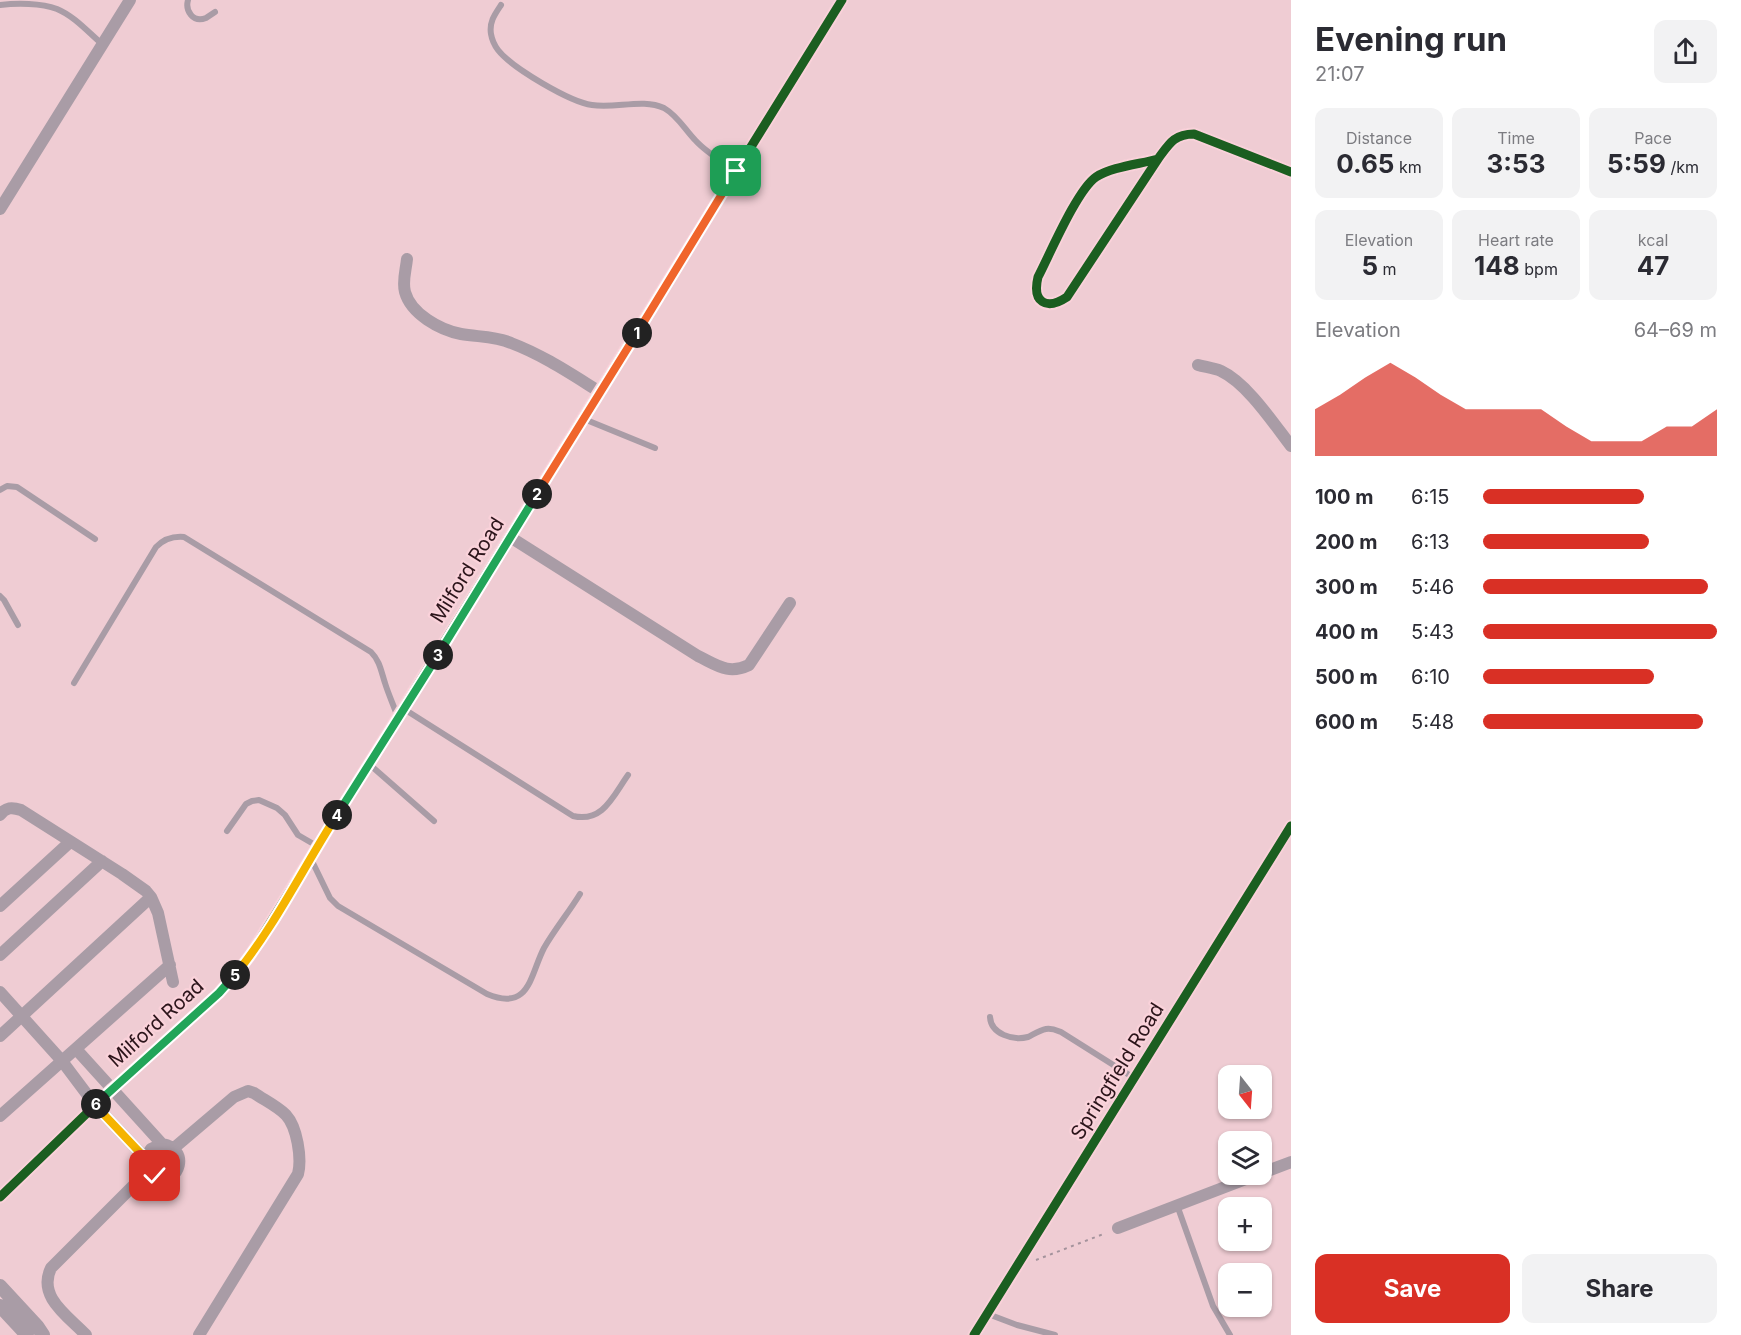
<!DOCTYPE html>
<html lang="en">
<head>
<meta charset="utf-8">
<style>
  body { margin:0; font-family:Inter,sans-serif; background:#f2f2f3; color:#2b2b33; height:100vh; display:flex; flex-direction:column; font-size:22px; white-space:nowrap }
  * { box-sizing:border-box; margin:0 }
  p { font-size:20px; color:#7c7c81 }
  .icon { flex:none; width:33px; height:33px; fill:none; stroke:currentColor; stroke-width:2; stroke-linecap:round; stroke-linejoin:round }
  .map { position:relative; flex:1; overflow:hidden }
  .sheet { display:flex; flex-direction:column; background:#fff; width:450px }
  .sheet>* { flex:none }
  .needle { width:39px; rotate:163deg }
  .fabs { position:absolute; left:1218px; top:1065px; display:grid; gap:12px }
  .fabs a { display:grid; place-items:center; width:54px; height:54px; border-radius:12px; background:#fff; box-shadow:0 2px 4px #0004; font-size:30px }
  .pin { position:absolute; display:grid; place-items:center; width:51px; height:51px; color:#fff; margin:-26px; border-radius:12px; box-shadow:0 3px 9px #0006 }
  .km { position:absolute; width:30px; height:30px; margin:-15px; border-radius:50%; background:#222; color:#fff; font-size:16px; line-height:30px; text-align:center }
  .round { display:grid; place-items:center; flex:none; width:63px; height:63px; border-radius:12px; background:#f2f2f3 }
  .overview { display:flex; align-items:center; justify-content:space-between; height:102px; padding:0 24px }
  h1 { font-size:33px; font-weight:700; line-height:45px }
  .metrics { display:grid; grid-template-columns:repeat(3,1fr); gap:9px; height:102px; padding:6px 24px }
  .metrics div { display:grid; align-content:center; border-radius:12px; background:#f2f2f3; text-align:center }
  .metrics b { font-size:26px; font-weight:700 }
  .metrics small { font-size:16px; font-weight:400 }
  .metrics p { font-size:16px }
  .chart { height:168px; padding:12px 24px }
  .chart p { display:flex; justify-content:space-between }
  .chart svg { width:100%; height:108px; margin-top:6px; fill:#d93025; opacity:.7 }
  .action { display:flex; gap:12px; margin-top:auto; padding:12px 24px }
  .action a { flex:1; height:69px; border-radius:12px; background:#d93025; color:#fff; font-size:24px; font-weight:700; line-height:69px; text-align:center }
  .action a+a { background:#f2f2f3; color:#2b2b33 }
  ul { padding:0 24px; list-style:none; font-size:20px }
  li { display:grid; grid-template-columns:96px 72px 1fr; align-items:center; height:45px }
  li i { height:15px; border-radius:8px; background:#d93025 }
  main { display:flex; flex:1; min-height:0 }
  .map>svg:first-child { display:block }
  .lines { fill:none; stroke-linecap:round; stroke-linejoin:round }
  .path { stroke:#a4939c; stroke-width:2; stroke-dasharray:3 4.5; stroke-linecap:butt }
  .service { stroke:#a99ca6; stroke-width:6 }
  .minor { stroke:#a99ca6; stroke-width:12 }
  .tertiary { stroke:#a99ca6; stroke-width:14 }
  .cycleway-casing { stroke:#fad2da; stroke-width:13 }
  .cycleway { stroke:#1b5e20; stroke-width:9 }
  .split-1-casing { stroke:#fff; stroke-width:12 }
  .split-2-casing { stroke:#fff; stroke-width:12 }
  .split-3-casing { stroke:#fff; stroke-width:12 }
  .split-4-casing { stroke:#fff; stroke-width:12 }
  .split-5-casing { stroke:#fff; stroke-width:12 }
  .split-6-casing { stroke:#fff; stroke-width:12 }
  .split-7-casing { stroke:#fff; stroke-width:12 }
  .split-1 { stroke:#f0652b; stroke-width:8 }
  .split-2 { stroke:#f0652b; stroke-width:8 }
  .split-3 { stroke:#22a559; stroke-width:8 }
  .split-4 { stroke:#22a559; stroke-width:8 }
  .split-5 { stroke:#f5b400; stroke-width:8 }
  .split-6 { stroke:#22a559; stroke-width:8 }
  .split-7 { stroke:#f5b400; stroke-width:8 }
  .labels { text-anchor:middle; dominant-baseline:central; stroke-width:4.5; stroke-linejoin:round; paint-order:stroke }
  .street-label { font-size:20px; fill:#2b141a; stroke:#fad2da }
</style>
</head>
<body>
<main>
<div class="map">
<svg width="1291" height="1335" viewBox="0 0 1291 1335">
  <rect width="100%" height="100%" fill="#efccd3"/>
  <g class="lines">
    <path class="path" d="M 1036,1260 L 1106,1233"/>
    <path class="service" d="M 188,0 C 185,11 193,23 206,18 C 209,16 212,14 215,12
      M 0,5 C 17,3 41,3 57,9 C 74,16 88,32 102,44
      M 501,5 C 495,14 489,22 491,34 C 492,40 495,46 498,50 C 512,68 570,102 592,105 C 615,109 643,98 664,108 C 678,116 685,130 696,141 C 707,153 723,162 736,171
      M 584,419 L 655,448
      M 0,490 L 7,486 L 17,487 L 95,539
      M 0,596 L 4,600 L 18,625
      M 74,683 L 156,547 C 164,539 173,536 184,537 L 371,652 C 380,661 381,671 385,683 C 388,693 393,704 397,715
      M 404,709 L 573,816 C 603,823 613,796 628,775
      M 369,764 L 434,821
      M 227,831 L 246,804 L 252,801 L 259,800 L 277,808 L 285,815 L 298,835 L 317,846
      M 311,859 L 330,898 L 338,906 L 487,994 C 530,1012 530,975 544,948 C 555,929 569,912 580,894
      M 990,1017 C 991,1034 1013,1041 1028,1037 C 1034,1034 1040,1030 1046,1029 C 1052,1028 1056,1030 1061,1032 L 1134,1078
      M 1177,1205 L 1213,1306 L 1230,1335
      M 988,1314 L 1017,1325 L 1055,1335"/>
    <path class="minor" d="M 1158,159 C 1140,164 1111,167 1096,177 C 1077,190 1050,254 1038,277 C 1032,302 1046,311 1067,297 L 1158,159 C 1169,144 1174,134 1194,134 L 1291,172
      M 0,209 L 130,0
      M 407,259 C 406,270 402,281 405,292 C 411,314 440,330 461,334 C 478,337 496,336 511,343 C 543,355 571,374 600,392
      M 1198,365 C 1205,367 1214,368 1221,371 C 1247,383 1274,424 1291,446
      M 510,537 L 698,656 C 717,665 728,675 749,665 L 790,603
      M 0,815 C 6,807 12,807 21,810 L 122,874 L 146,891 L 151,897 L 158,913 L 173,982
      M 0,906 L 70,842
      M 0,955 L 102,861
      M 0,992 L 62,1061 L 95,1105 L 146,1159
      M 0,1036 L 151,897
      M 76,1049 L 162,1144 C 191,1149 179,1185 158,1177 C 153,1175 149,1172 147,1167 C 145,1160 147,1154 151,1149 L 162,1144
      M 0,1116 L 170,965
      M 174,1148 L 234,1097 L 248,1091 L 254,1093 C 264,1100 277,1106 286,1115 C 297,1127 302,1158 298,1174 L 199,1335
      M 1262,1173 L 1291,1162
      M 0,1197 L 112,1089 L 219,993 L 249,957 L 842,0
      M 1118,1228 L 1259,1174
      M 86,1335 C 68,1316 37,1297 51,1268 L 149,1170
      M 974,1335 L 1291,826"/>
    <path class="tertiary" d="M 0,1286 L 37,1326 L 43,1335
      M 0,1306 L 27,1335"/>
    <g class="cycleway-casing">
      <path id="cycleway" d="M 1158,159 C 1140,164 1111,167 1096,177 C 1077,190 1050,254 1038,277 C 1032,302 1046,311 1067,297 L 1158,159 C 1169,144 1174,134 1194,134 L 1291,172
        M 0,1197 L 112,1089 L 219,993 L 249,957 L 842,0
        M 974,1335 L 1291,826"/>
    </g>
    <use href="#cycleway" class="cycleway"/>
  </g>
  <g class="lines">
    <g class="split-1-casing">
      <path id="split-1" d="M 637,333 L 736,171"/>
    </g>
    <g class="split-2-casing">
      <path id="split-2" d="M 537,494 L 637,333"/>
    </g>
    <g class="split-3-casing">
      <path id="split-3" d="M 438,655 L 537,494"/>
    </g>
    <g class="split-4-casing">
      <path id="split-4" d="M 337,815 L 438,655"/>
    </g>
    <g class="split-5-casing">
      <path id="split-5" d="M 235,975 C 275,926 303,868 337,815"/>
    </g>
    <g class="split-6-casing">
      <path id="split-6" d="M 96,1104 L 219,993 L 235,975"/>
    </g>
    <g class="split-7-casing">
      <path id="split-7" d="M 96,1104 L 95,1105 L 146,1159 L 149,1170 L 155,1176"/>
    </g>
    <use href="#split-1" class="split-1"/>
    <use href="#split-2" class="split-2"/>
    <use href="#split-3" class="split-3"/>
    <use href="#split-4" class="split-4"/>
    <use href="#split-5" class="split-5"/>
    <use href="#split-6" class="split-6"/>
    <use href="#split-7" class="split-7"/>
  </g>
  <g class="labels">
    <g class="street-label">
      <text transform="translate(467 570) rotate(-58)">Milford Road</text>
      <text transform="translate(156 1023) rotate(-42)">Milford Road</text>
      <text transform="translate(1117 1071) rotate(-58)">Springfield Road</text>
    </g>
  </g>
</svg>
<div class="fabs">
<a><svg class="needle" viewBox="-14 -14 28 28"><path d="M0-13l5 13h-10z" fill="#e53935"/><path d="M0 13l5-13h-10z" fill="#7c7c81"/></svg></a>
<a><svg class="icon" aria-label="layers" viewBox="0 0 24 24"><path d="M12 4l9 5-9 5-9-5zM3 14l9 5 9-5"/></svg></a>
<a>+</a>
<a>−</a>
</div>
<div class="pin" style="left:736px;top:171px;background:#1e9e55"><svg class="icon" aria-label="arrive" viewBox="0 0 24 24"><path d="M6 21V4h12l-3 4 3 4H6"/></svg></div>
<div class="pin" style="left:155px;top:1176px;background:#d93025"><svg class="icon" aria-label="check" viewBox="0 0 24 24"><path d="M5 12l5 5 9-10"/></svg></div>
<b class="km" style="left:637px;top:333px">1</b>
<b class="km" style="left:537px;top:494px">2</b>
<b class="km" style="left:438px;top:655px">3</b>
<b class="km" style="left:337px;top:815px">4</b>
<b class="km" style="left:235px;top:975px">5</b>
<b class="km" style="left:96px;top:1104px">6</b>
</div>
<section class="sheet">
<div class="overview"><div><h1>Evening run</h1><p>21:07</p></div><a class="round"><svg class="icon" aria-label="share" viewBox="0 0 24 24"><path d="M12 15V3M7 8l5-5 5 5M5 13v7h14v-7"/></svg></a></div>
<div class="metrics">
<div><p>Distance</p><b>0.65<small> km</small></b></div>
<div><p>Time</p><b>3:53</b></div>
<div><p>Pace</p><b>5:59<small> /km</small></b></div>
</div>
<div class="metrics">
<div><p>Elevation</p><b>5<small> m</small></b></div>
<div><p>Heart rate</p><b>148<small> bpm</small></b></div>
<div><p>kcal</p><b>47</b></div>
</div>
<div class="chart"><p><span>Elevation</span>64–69 m</p>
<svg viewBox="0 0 160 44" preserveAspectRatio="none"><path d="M0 44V25L10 19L20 12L30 6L40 12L50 19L60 25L70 25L80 25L90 25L100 32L110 38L120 38L130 38L140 32L150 32L160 25V44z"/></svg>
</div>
<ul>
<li><b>100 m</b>6:15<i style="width:69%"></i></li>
<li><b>200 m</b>6:13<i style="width:71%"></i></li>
<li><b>300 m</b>5:46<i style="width:96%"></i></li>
<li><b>400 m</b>5:43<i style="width:100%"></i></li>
<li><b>500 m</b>6:10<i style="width:73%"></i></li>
<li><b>600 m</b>5:48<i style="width:94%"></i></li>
</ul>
<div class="action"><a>Save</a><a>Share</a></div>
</section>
</main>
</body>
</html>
